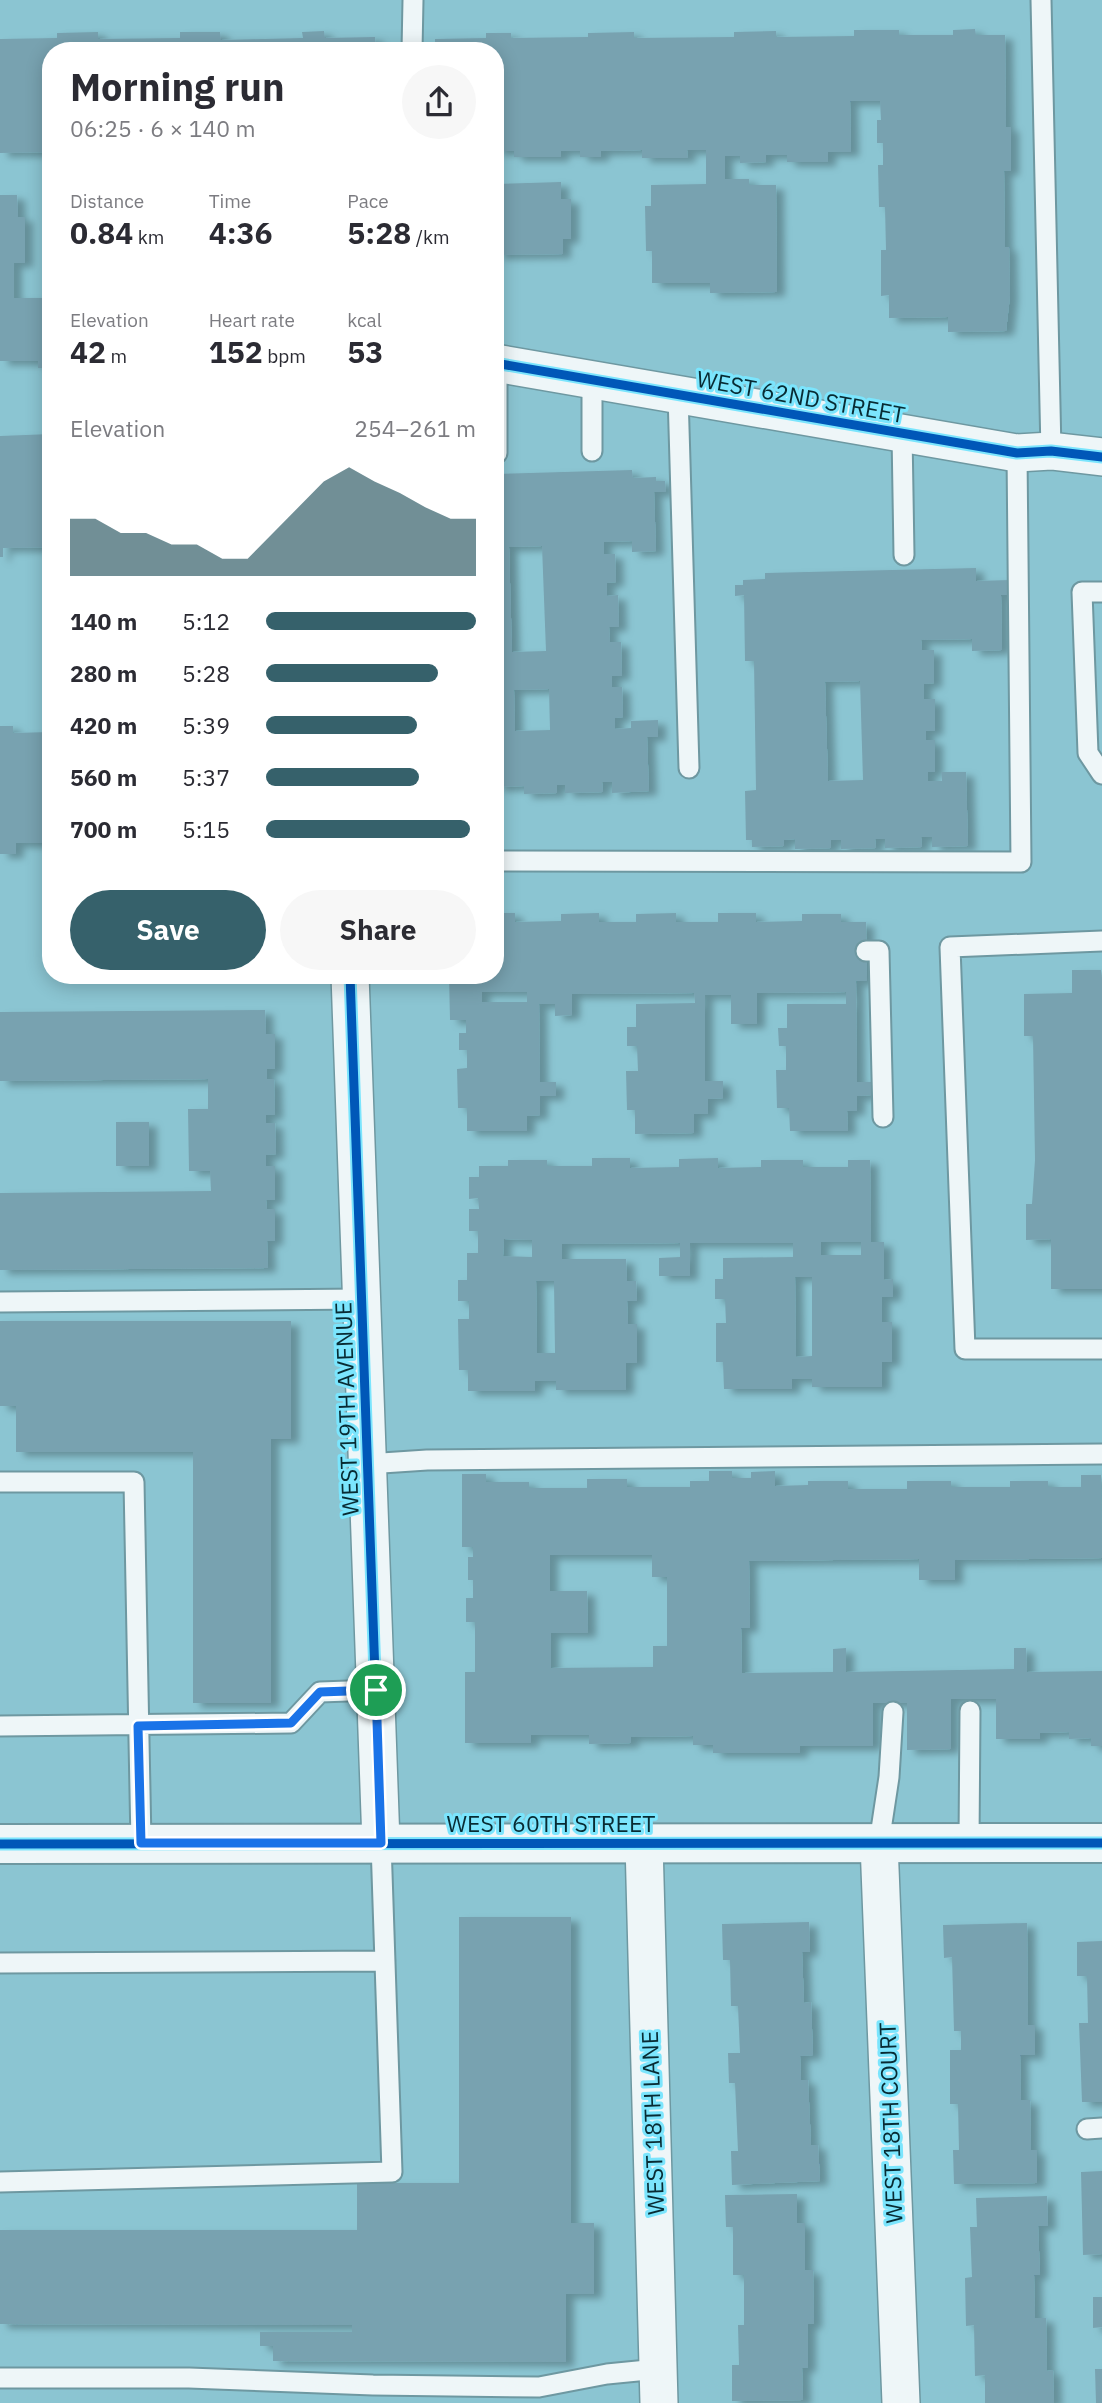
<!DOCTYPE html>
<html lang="en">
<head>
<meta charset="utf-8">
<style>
  body { margin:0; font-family:"IBM Plex Sans",sans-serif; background:#f7f7f7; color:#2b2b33; height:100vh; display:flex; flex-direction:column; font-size:26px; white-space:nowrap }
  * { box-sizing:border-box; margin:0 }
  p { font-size:23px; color:#7c7c81 }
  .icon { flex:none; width:38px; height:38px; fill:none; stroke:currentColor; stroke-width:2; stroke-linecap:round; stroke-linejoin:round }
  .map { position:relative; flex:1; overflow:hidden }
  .sheet { position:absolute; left:42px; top:42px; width:462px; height:942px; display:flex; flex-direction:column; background:#fff; border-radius:28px; box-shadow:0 4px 18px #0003 }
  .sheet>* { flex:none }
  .pin { position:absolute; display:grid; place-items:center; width:60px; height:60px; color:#fff; margin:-30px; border:4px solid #fff; border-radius:50%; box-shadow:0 2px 7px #0007 }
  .round { display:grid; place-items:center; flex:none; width:74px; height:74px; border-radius:37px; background:#f7f7f7 }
  .head { display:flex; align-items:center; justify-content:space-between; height:119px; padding:0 28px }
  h1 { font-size:38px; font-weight:700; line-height:52px }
  .stats { display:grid; grid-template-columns:repeat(3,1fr); gap:10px; height:119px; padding:7px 28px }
  .stats div { display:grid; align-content:center }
  .stats b { font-size:30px; font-weight:700 }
  .stats small { font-size:19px; font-weight:400 }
  .stats p { font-size:19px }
  .chart { height:196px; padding:14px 28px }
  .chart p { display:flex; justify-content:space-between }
  .chart svg { width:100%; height:126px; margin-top:7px; fill:#36616b; opacity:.7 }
  .cta { display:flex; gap:14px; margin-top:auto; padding:14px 28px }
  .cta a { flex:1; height:80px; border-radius:42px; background:#36616b; color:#fff; font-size:28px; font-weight:700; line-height:80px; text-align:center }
  .cta a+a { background:#f7f7f7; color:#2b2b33 }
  ul { padding:0 28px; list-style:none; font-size:23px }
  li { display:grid; grid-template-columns:112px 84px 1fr; align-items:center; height:52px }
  li i { height:18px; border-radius:9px; background:#36616b }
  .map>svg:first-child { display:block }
  .building { fill:#78a2b0; fill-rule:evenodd; filter:url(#shadow) }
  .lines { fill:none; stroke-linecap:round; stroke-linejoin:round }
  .service-casing { stroke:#6e98a1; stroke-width:23 }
  .minor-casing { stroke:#6e98a1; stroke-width:40 }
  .tertiary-casing { stroke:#6e98a1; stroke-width:42 }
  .service { stroke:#eef6f8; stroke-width:19 }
  .minor { stroke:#eef6f8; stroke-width:37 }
  .tertiary { stroke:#eef6f8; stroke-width:38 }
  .cycleway-casing { stroke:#7be5fd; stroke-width:13 }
  .cycleway { stroke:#0057b8; stroke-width:9 }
  .route-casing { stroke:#fff; stroke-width:14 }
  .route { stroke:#1a73e8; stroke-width:9 }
  .labels { text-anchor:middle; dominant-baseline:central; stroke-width:6; stroke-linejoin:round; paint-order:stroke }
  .street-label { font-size:23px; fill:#082b33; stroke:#7be5fd }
</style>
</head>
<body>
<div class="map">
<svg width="1102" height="2403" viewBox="0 0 1102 2403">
  <defs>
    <filter id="shadow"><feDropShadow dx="8" dy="4.5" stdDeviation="3.5" flood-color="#0004"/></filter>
  </defs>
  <rect width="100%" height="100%" fill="#8bc5d2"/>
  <path class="building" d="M 975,29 L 976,35 L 1005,35 L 1006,127 L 1011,127 L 1011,171 L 1004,171 L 1005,247 L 1009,247 L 1010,296 L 1006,331 L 948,332 L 948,317 L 889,318 L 889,295 L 881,296 L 881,250 L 886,250 L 885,207 L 879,207 L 878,165 L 883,165 L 883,143 L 877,143 L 877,120 L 881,120 L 880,101 L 850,101 L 851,152 L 828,152 L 828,162 L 787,162 L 787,155 L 766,155 L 766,162 L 740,163 L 740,156 L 725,156 L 725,179 L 749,179 L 749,185 L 776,185 L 777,292 L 710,293 L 710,283 L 652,283 L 652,251 L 646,251 L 645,206 L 651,206 L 651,185 L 706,184 L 706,150 L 687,150 L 688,158 L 642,158 L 642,150 L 601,151 L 601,157 L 580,157 L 580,151 L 561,151 L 561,157 L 514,157 L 514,151 L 495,151 L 495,51 L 435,51 L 435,39 L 486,38 L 486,33 L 511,33 L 511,38 L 588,37 L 588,33 L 634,32 L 634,38 L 734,37 L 734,32 L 776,31 L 776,37 L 854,36 L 854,30 L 899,30 L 899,35 L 953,35 L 953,30 Z
    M 324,31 L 325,38 L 375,37 L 376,51 L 51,51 L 51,152 L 0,153 L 0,39 L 57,38 L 57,33 L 98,32 L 98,39 L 180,38 L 180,32 L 220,32 L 221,40 L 303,38 L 302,32 Z
    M 561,182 L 561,199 L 571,199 L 571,239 L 563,239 L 563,254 L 496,255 L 495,184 Z
    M 0,195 L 17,195 L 18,217 L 25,217 L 25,263 L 14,263 L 14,298 L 46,298 L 46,277 L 51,277 L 51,368 L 38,368 L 38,361 L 0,361 Z
    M 51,434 L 51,547 L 3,548 L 3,557 L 0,557 L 0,436 Z
    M 632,470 L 633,478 L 656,477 L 656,481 L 665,481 L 666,492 L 654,492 L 656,551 L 632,552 L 632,541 L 604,542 L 604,554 L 615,554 L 616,582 L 607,583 L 607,596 L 618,595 L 619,627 L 609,627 L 610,642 L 621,642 L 622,676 L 612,676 L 612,687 L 622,687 L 623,717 L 615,718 L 615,729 L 631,728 L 631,721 L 658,720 L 658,737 L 647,737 L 649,791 L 612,793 L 612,782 L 602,782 L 603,792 L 565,793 L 565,785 L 557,785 L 557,793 L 524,794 L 524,786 L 496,787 L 495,474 ZM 542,546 L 546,651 L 512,652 L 509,547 ZM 549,689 L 550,730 L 515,731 L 514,690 Z
    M 976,568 L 976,581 L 1011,580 L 1011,595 L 1001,595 L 1002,650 L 972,651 L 972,639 L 921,640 L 922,650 L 934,650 L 934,683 L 924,684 L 924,699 L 935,699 L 935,731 L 926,731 L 926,740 L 935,740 L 935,772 L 928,772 L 928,781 L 942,781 L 941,772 L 966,772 L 968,846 L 932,847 L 932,837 L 921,837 L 922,847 L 885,848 L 885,839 L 875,839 L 876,848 L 841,849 L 841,840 L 831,840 L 831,848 L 795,849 L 795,839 L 784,840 L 784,846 L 752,847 L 752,840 L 746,840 L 745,791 L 756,790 L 754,661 L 745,661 L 744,595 L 735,596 L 735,585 L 743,585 L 743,580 L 765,579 L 765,573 ZM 860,681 L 863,780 L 828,781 L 825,682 Z
    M 0,726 L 13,726 L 13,733 L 51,732 L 51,843 L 16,843 L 16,854 L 0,854 Z
    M 495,913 L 515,913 L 515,922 L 561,921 L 561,914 L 599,913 L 599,922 L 636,922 L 636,914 L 676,913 L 676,922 L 718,922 L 718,913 L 756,913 L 756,922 L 802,921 L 802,914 L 841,914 L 841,922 L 866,922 L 867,981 L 856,981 L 857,1082 L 871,1082 L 871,1095 L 857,1096 L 857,1111 L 847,1111 L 848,1131 L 790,1131 L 789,1108 L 777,1108 L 776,1070 L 786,1070 L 786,1046 L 779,1046 L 778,1028 L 787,1028 L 787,1004 L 846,1004 L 846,992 L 757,993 L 757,1024 L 731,1024 L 731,995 L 705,995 L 705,1081 L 723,1081 L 723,1098 L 708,1099 L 708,1114 L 694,1114 L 694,1133 L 635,1134 L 635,1110 L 627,1110 L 626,1071 L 638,1071 L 637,1046 L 627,1046 L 627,1027 L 636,1027 L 636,1004 L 695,1003 L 694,993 L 572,994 L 572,1015 L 555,1016 L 555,1004 L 539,1004 L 540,1082 L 556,1082 L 556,1096 L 540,1096 L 540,1115 L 527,1116 L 527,1131 L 467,1131 L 467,1108 L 458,1108 L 457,1069 L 467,1068 L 467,1050 L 459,1050 L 459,1033 L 466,1033 L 466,1020 L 450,1020 L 449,975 L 495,975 ZM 482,992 L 527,992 L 527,1002 L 482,1002 Z
    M 1072,970 L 1101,970 L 1102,979 L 1102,1289 L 1051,1289 L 1051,1239 L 1026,1240 L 1026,1204 L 1032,1204 L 1035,1160 L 1033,1036 L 1024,1036 L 1024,994 L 1072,993 Z
    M 265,1010 L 266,1034 L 275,1034 L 275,1069 L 267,1069 L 267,1079 L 274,1079 L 275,1115 L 266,1115 L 266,1123 L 275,1123 L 276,1154 L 266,1155 L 266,1166 L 275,1166 L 275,1200 L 266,1200 L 267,1209 L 275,1209 L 275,1241 L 267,1241 L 268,1268 L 0,1270 L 0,1193 L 211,1191 L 210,1171 L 189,1171 L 188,1109 L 208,1109 L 208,1079 L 0,1081 L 0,1012 Z
    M 116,1122 L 149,1122 L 149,1166 L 116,1166 Z
    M 592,1158 L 630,1158 L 630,1168 L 679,1167 L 679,1159 L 718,1158 L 718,1168 L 761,1167 L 761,1160 L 803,1160 L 803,1167 L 848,1167 L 848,1160 L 870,1160 L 871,1242 L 884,1242 L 884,1280 L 893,1279 L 893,1297 L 882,1297 L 882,1322 L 892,1322 L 892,1362 L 882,1362 L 882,1387 L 812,1387 L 812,1379 L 792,1379 L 792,1389 L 724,1389 L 723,1362 L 716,1362 L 716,1323 L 726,1323 L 725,1299 L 715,1299 L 715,1279 L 723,1279 L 723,1258 L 793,1257 L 793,1243 L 690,1243 L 690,1276 L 659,1276 L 659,1258 L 680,1257 L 680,1243 L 562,1244 L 562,1259 L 626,1259 L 627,1281 L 636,1281 L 637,1301 L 627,1301 L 628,1324 L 637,1324 L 637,1363 L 626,1363 L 626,1390 L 556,1390 L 556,1381 L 535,1381 L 535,1391 L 468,1391 L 468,1370 L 459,1370 L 458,1319 L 469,1319 L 469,1301 L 458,1301 L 458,1280 L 467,1280 L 467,1253 L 478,1253 L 478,1231 L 469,1231 L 469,1209 L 479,1209 L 478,1198 L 469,1199 L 469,1177 L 479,1177 L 479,1166 L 508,1166 L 508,1160 L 547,1160 L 547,1166 L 592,1166 ZM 504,1239 L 532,1240 L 532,1257 L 503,1256 ZM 821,1242 L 861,1242 L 861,1255 L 821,1255 ZM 795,1277 L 812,1277 L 812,1356 L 796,1357 ZM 536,1281 L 554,1281 L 555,1353 L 537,1353 Z
    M 0,1321 L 291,1321 L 291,1439 L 271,1439 L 271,1703 L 193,1703 L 193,1452 L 16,1452 L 16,1406 L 0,1406 Z
    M 709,1471 L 732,1471 L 732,1478 L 751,1478 L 751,1472 L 775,1471 L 775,1486 L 808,1485 L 808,1481 L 848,1481 L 848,1489 L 907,1489 L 907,1481 L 951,1481 L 951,1487 L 1010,1487 L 1010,1481 L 1048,1481 L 1048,1487 L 1081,1487 L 1081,1475 L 1101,1475 L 1102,1558 L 955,1560 L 955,1580 L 919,1580 L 919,1559 L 749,1561 L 750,1628 L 741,1628 L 742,1673 L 833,1672 L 833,1649 L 846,1648 L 846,1672 L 1014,1669 L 1014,1648 L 1026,1648 L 1027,1672 L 1102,1671 L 1102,1746 L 1091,1746 L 1091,1738 L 1069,1739 L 1069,1732 L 1040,1733 L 1040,1739 L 996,1739 L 996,1699 L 951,1699 L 951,1749 L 907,1750 L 907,1703 L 873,1703 L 873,1746 L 800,1746 L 800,1753 L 713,1753 L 713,1745 L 693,1745 L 693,1736 L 631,1737 L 631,1743 L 589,1744 L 589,1735 L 531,1735 L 531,1743 L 465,1743 L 465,1672 L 475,1672 L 475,1622 L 466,1622 L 466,1598 L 473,1598 L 473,1580 L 468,1580 L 468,1557 L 473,1557 L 473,1547 L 462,1547 L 462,1474 L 486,1474 L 486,1482 L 529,1482 L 529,1488 L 587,1488 L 587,1479 L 627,1479 L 627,1487 L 690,1487 L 690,1481 L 709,1481 ZM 550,1555 L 652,1555 L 652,1577 L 667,1577 L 667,1646 L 653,1646 L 653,1667 L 551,1668 L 551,1633 L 588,1633 L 587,1591 L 550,1591 Z
    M 459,1917 L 571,1917 L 571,2223 L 594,2223 L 594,2294 L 566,2294 L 566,2362 L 273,2361 L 273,2346 L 260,2346 L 260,2332 L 352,2332 L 352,2325 L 0,2324 L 0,2230 L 357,2230 L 357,2183 L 459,2183 Z
    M 809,1922 L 810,1952 L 802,1952 L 804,2003 L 811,2002 L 813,2055 L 800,2056 L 801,2080 L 808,2080 L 811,2145 L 818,2145 L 820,2181 L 732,2185 L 731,2151 L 738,2151 L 735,2083 L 729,2083 L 728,2053 L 740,2053 L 738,2006 L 731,2006 L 730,1960 L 723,1960 L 722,1924 Z
    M 1027,1923 L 1028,2025 L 1035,2025 L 1035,2055 L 1020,2055 L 1021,2100 L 1030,2100 L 1031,2150 L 1037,2150 L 1037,2183 L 954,2184 L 953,2150 L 959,2150 L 958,2104 L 950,2104 L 950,2050 L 961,2050 L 961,2031 L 954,2031 L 952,1957 L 944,1958 L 943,1925 Z
    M 1102,1941 L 1102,2102 L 1082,2102 L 1079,2023 L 1088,2023 L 1087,1976 L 1077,1976 L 1077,1942 Z
    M 1102,2171 L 1102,2254 L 1083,2255 L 1081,2172 Z
    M 797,2194 L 797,2223 L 805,2223 L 805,2270 L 813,2270 L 814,2324 L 808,2324 L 808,2368 L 802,2368 L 803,2400 L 732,2401 L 732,2365 L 739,2365 L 738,2325 L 744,2325 L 744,2275 L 733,2275 L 733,2227 L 726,2227 L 725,2195 Z
    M 1047,2196 L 1048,2226 L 1038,2226 L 1040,2275 L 1034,2275 L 1035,2318 L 1046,2318 L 1047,2371 L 1053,2370 L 1054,2403 L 985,2403 L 985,2375 L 975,2376 L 974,2325 L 966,2326 L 965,2278 L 972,2277 L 970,2227 L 977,2227 L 976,2198 Z
    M 1093,2297 L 1102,2297 L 1102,2327 L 1093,2328 Z
    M 1095,2369 L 1102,2369 L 1102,2403 L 1096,2403 Z"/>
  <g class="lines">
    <g class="service-casing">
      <path id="service" d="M 1041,0 L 1051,451
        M 412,51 L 413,0
        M 497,363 L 497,453
        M 592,379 L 592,451
        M 678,394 L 689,768
        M 902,433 L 904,555
        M 1102,592 L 1082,592 L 1088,753 L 1102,774
        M 495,861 L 1021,862 L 1017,453
        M 1102,941 L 950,947 L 965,1349 L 1102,1349
        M 866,951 L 879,951 L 883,1117
        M 0,1302 L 362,1299
        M 367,1464 L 427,1460 L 1102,1454
        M 0,1482 L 134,1482 L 141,1843
        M 0,1726 L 291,1723 L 320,1692 L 376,1690
        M 879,1843 L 889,1777 L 893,1712
        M 969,1843 L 970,1711
        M 0,1963 L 385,1961
        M 1087,2129 L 1102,2128
        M 0,2182 L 392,2172 L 381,1843
        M 0,2378 L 189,2378 L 373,2385 L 539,2387 L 607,2374 L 658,2369"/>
    </g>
    <g class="minor-casing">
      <path id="minor" d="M 495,363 L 1017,453 L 1051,451 L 1102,457
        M 350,975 L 381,1843
        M 644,1843 L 659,2403
        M 879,1843 L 901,2403"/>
    </g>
    <g class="tertiary-casing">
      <path id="tertiary" d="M 0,1844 L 1102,1843"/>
    </g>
    <use href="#service" class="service"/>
    <use href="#minor" class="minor"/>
    <use href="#tertiary" class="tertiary"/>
    <g class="cycleway-casing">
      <path id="cycleway" d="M 495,363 L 1017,453 L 1051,451 L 1102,457
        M 350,975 L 381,1843
        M 0,1844 L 1102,1843"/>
    </g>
    <use href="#cycleway" class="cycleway"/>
  </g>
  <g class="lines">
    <g class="route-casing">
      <path id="route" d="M 376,1690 L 381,1843 L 141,1843 L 138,1726 L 291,1723 L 320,1692 Z"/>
    </g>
    <use href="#route" class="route"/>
  </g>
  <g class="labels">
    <g class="street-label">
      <text transform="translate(801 396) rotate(10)">WEST 62ND STREET</text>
      <text transform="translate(346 1409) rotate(-92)">WEST 19TH AVENUE</text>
      <text x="551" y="1823">WEST 60TH STREET</text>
      <text transform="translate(652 2123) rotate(-92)">WEST 18TH LANE</text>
      <text transform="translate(890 2123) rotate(-92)">WEST 18TH COURT</text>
    </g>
  </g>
</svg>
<div class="pin" style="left:376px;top:1690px;background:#1e9e55"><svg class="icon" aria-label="arrive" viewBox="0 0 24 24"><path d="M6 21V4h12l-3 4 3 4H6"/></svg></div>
<section class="sheet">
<div class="head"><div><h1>Morning run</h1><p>06:25 · 6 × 140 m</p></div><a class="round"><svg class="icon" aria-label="share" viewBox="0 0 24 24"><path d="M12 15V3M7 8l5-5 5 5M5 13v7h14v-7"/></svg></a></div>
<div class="stats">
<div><p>Distance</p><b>0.84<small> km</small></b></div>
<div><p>Time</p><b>4:36</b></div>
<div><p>Pace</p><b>5:28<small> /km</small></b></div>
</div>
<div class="stats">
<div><p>Elevation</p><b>42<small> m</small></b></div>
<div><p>Heart rate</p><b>152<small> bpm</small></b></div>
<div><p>kcal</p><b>53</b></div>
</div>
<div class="chart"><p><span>Elevation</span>254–261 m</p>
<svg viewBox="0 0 160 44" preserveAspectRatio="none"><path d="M0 44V24L10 24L20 29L30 29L40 33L50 33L60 38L70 38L80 29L90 20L100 11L110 6L120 11L130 15L140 20L150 24L160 24V44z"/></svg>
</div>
<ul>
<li><b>140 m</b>5:12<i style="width:100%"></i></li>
<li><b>280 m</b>5:28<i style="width:82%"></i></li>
<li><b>420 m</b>5:39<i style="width:72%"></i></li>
<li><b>560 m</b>5:37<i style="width:73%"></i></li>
<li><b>700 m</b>5:15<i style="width:97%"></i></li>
</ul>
<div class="cta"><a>Save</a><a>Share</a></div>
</section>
</div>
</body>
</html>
